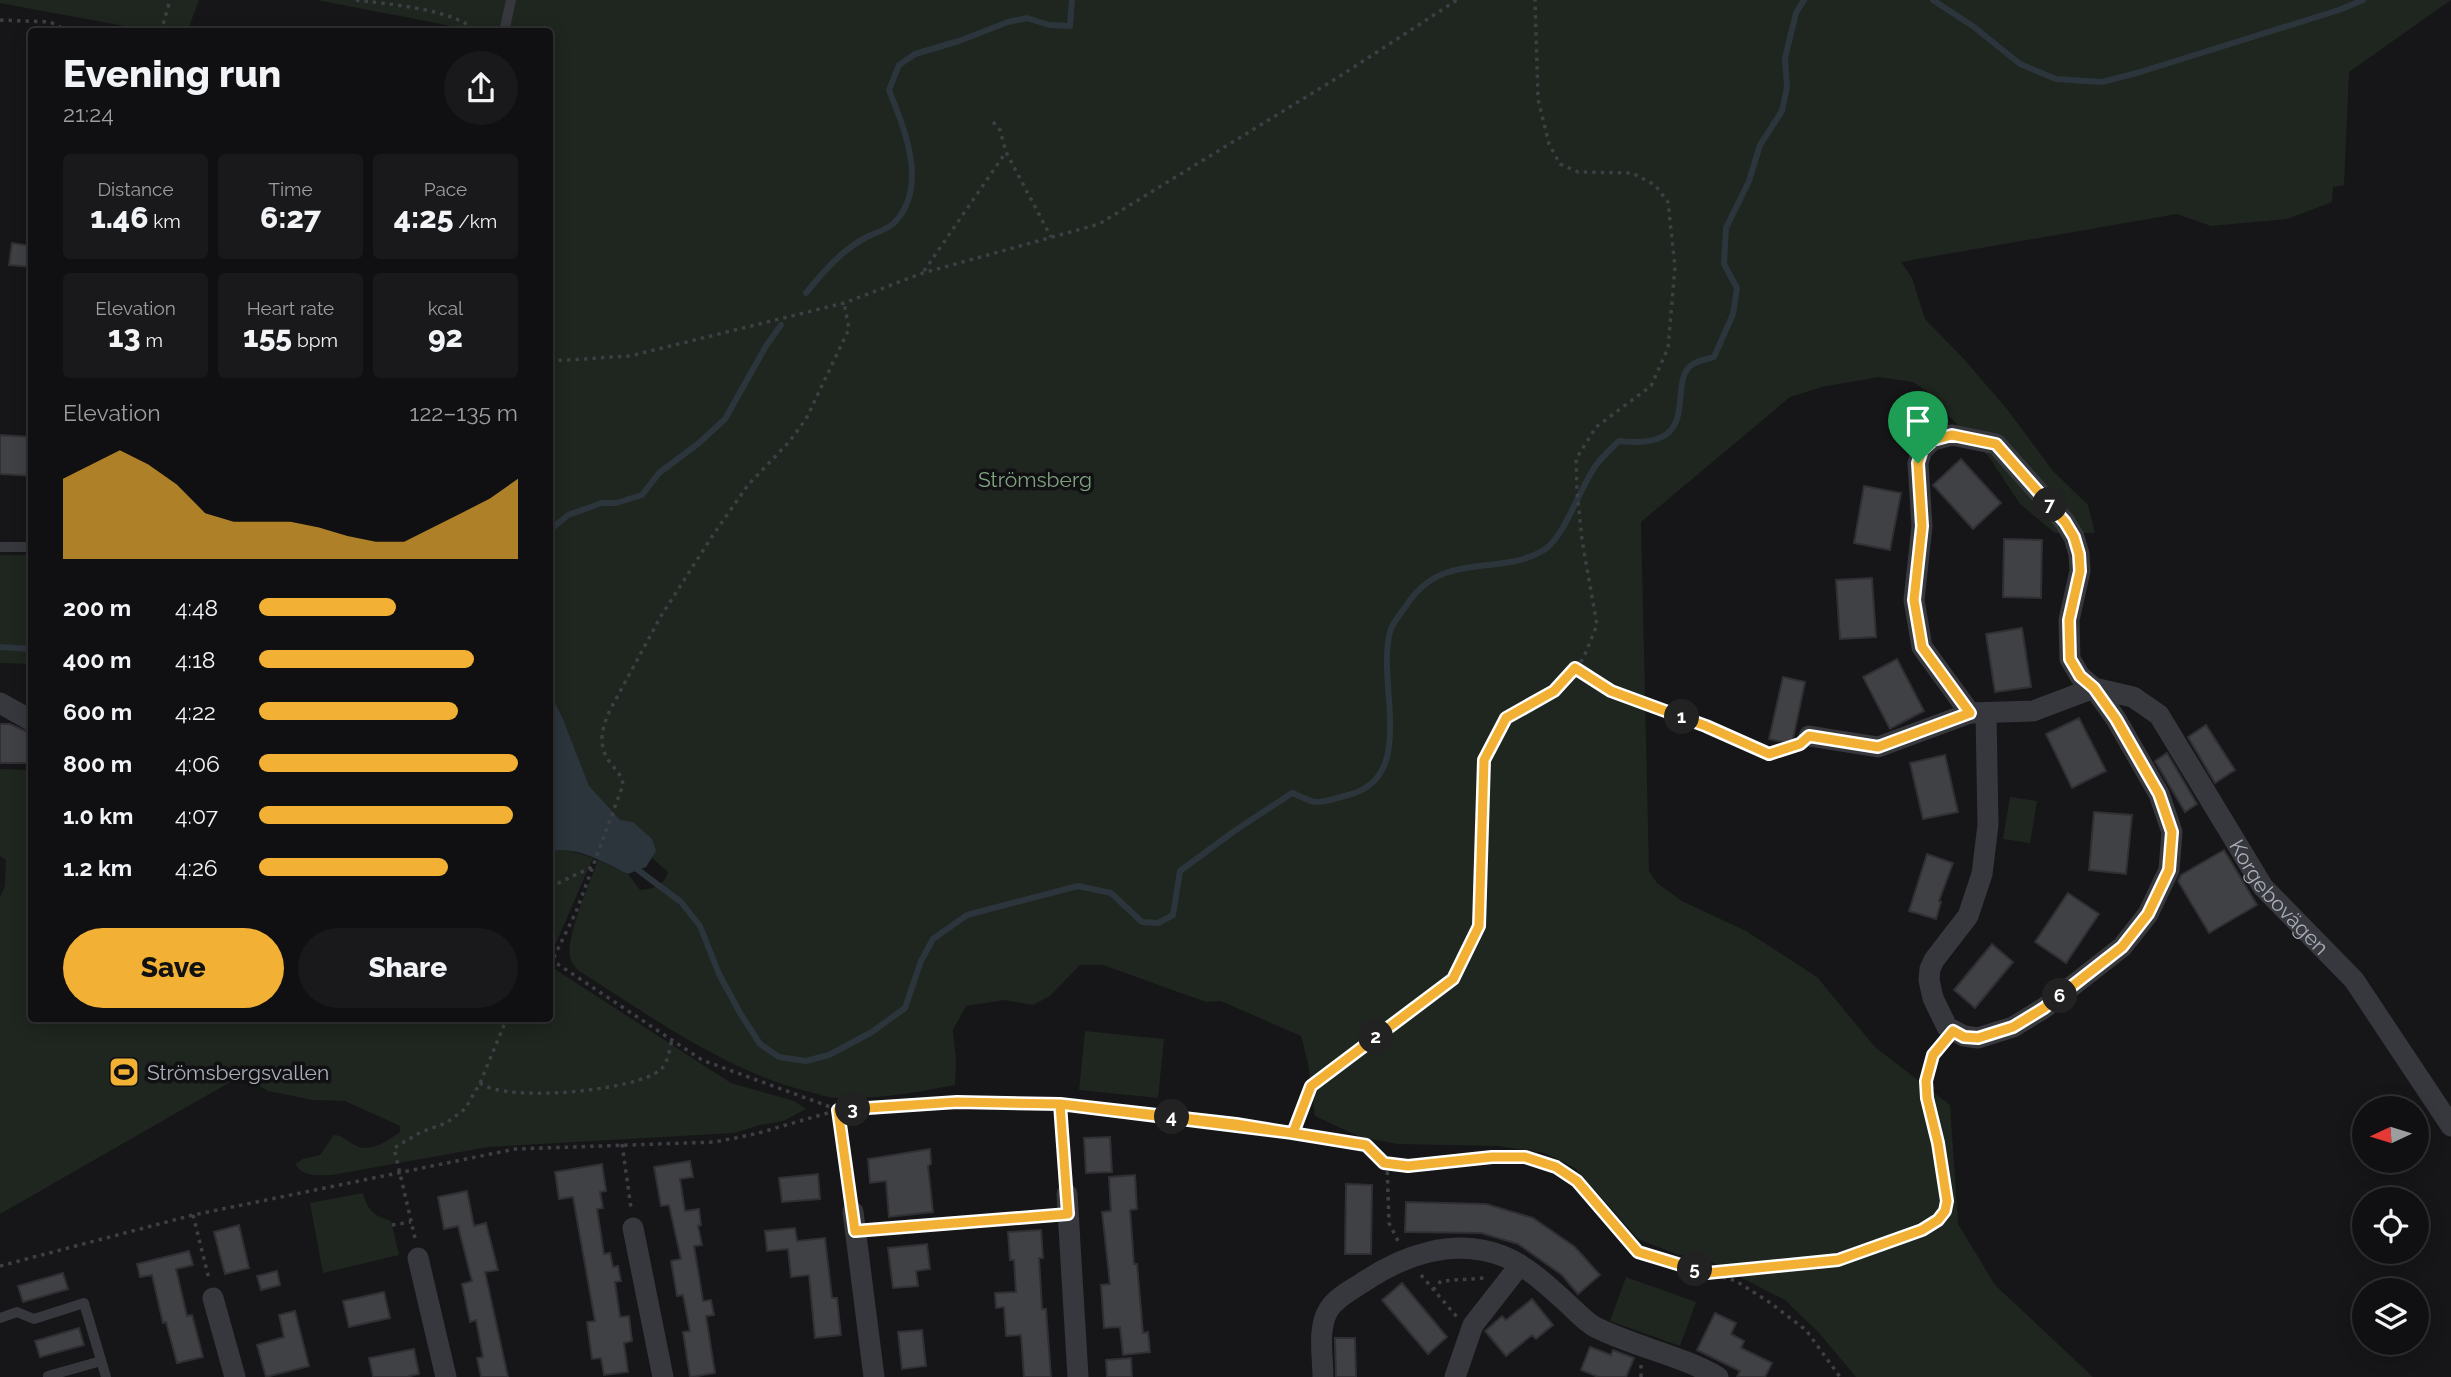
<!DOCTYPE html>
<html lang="en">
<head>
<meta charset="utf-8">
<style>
  body { margin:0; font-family:Raleway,sans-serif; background:#19191b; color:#f1f3f6; height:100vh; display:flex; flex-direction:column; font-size:26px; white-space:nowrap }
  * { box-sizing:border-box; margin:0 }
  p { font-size:23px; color:#9c9d9f }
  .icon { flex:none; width:38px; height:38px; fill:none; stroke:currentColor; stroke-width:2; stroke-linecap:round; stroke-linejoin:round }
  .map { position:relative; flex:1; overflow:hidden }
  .sheet { position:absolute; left:28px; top:28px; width:525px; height:994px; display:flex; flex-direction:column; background:#101012; border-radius:7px; box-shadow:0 4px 18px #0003,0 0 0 2px #303032 }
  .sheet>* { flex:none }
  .needle { width:46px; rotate:266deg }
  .tools { position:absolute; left:2352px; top:1096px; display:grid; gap:14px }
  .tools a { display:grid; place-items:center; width:77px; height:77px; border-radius:50%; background:#101012; box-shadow:0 4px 18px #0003,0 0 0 2px #303032; font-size:35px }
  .pin { position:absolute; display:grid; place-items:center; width:60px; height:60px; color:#fff; margin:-72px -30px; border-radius:50% 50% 50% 0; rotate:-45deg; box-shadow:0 0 7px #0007 }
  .pin .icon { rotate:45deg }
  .km { position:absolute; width:35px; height:35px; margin:-18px; border-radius:50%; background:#222; color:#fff; font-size:19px; line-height:35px; text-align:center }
  .round { display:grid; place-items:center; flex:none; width:74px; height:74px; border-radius:37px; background:#19191b }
  .headline { display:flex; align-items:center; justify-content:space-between; height:119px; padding:0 35px }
  h1 { font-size:38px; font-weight:800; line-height:52px }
  .metrics { display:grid; grid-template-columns:repeat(3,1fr); gap:10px; height:119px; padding:7px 35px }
  .metrics div { display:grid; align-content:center; border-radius:7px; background:#19191b; text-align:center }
  .metrics b { font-size:30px; font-weight:800 }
  .metrics small { font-size:19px; font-weight:400 }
  .metrics p { font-size:19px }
  .chart { height:196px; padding:14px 35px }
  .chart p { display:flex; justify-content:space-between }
  .chart svg { width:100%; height:126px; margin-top:7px; fill:#f2b134; opacity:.7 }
  .action { display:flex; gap:14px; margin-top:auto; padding:14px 35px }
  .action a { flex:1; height:80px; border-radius:42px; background:#f2b134; color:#111; font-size:28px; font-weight:800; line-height:80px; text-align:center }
  .action a+a { background:#19191b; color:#f1f3f6 }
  ul { padding:0 35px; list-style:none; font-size:23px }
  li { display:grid; grid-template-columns:112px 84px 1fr; align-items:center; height:52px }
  li i { height:18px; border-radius:9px; background:#f2b134 }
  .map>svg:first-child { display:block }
  .green { fill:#1e261f }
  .water { fill:#2c353c }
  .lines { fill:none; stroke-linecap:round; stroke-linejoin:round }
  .stream { stroke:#2c353c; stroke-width:6 }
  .building { fill:#404145; stroke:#303034; stroke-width:2 }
  .path { stroke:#3d3f44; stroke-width:3.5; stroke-dasharray:3.5 5; stroke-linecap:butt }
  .lane { stroke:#37383d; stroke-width:10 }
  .street { stroke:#37383d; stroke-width:21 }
  .route-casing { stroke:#fff; stroke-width:14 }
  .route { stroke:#f2b134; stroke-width:9 }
  .labels { text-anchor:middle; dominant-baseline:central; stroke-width:7; stroke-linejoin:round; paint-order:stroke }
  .park-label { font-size:21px; fill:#7fa381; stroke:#111113 }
  .street-label { font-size:21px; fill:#a8adb8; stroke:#111113 }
  .poi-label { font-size:21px; fill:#a8adb8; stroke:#111113; text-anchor:start }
</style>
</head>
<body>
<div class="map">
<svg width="2451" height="1377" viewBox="0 0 2451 1377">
  <rect width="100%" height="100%" fill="#161618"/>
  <path class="green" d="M 0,0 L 199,0 L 187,32 L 151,31 L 0,3 Z
    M 317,0 L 2451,0 L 2349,72 L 2344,185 L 2333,187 L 2332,202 L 2287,219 L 2211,226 L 2177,214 L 1901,262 L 1912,278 L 1925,319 L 1963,358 L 2007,409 L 2053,471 L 2088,505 L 2095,533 L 2055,533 L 2020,504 L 1989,457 L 1949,416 L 1935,397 L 1913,382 L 1879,377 L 1822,387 L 1790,397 L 1641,522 L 1649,871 L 1657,883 L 1682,901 L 1746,931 L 1817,977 L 1875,1047 L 1950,1105 L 1958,1224 L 1995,1285 L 2093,1377 L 1856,1377 L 1819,1333 L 1785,1300 L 1711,1262 L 1676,1254 L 1638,1239 L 1575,1168 L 1545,1153 L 1498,1146 L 1398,1144 L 1360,1137 L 1315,1116 L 1308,1063 L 1301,1036 L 1221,1001 L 1206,1002 L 1103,965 L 1080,965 L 1050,996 L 1033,1005 L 1004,1000 L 966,1006 L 953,1030 L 956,1059 L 955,1085 C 917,1092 877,1100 837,1098 C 827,1098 816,1093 806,1091 C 722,1069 651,1016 579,971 C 575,967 571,962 570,957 C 566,936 590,882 598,860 L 628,874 L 640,890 C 653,889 664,886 668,872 L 580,795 L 550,744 L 550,32 L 477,31 Z
    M 0,555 L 31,555 L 31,664 L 0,663 Z
    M 0,769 L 31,770 L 32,1018 L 550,1018 L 550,966 L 731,1083 L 794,1101 L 806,1109 L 783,1121 L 760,1125 L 734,1133 L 488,1147 L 332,1175 C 316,1175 305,1178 295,1164 L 303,1159 L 320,1155 L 334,1135 C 345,1135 349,1144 359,1147 C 373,1151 389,1140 400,1132 L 400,1126 L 345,1101 L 313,1100 L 268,1091 L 256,1084 L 256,1075 L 253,1069 L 0,1214 L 0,897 L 5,886 L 6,860 L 0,856 Z
    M 2010,797 L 2037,801 L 2030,843 L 2003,839 Z
    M 562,848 L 593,858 L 556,943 L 550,949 L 550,852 Z
    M 1085,1031 L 1164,1039 L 1158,1098 L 1079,1090 Z
    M 363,1193 C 367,1210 374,1216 391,1221 L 399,1255 L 323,1273 L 310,1203 Z
    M 1626,1277 L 1696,1302 L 1680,1346 L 1610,1321 Z"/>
  <path class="water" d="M 550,693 L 562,717 L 589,786 L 620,820 L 633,822 L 652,839 L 656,851 L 646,867 L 628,874 C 604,863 574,844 550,852 Z"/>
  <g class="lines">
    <path class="stream" d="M 1933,0 L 1974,27 L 2020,64 L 2056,79 L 2102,82 L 2137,73 L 2339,10 L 2363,0
      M 806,293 C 823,272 841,251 865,238 C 874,233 887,230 894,223 C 929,187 905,130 889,90 L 899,65 L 915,54 L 959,41 L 1008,22 L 1027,18 L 1049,25 L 1070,26 L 1072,0
      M 550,530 L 568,515 L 602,503 L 616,503 L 642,495 L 659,473 L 699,443 L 725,419 L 766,346 L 781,325
      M 0,647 L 32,649
      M 638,870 L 681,902 L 700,926 L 719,974 L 740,1013 L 760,1044 L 779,1057 L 806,1061 L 829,1055 L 872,1032 L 905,1008 L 921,961 L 933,939 L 967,915 L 1078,886 L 1111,893 L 1142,922 L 1158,923 L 1173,915 L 1180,871 L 1233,832 L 1292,793 C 1299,795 1309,802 1317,802 C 1327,802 1339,797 1348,795 C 1420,778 1374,678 1391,629 C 1394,621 1401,613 1406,606 C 1442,549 1497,578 1544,550 C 1565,537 1581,484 1597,464 C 1603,456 1612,448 1619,441 C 1708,451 1664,382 1693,364 C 1699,360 1708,359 1714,357 L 1733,314 L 1737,288 L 1724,264 L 1726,228 L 1749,181 L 1760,145 L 1782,111 L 1787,87 L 1785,58 L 1796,13 L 1804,0"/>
  </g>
  <path class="building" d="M 12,243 L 32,246 L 32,267 L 9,265 Z
    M 0,435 L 32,437 L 32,476 L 0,474 Z
    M 1961,459 L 2001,503 L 1973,529 L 1933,485 Z
    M 1864,486 L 1901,493 L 1890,550 L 1854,543 Z
    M 2004,539 L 2042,540 L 2041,598 L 2003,597 Z
    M 1872,578 L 1876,637 L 1840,639 L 1836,580 Z
    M 2022,628 L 2031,687 L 1995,692 L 1986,634 Z
    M 1897,659 L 1924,711 L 1890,729 L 1863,677 Z
    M 1783,677 L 1805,682 L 1792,744 L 1769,739 Z
    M 2079,718 L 2106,771 L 2072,788 L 2046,734 Z
    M 0,724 L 10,724 L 32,734 L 31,763 L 0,763 Z
    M 2206,725 L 2235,770 L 2215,783 L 2188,737 Z
    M 2167,753 L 2197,804 L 2185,812 L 2155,761 Z
    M 1945,755 L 1958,812 L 1923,819 L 1910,763 Z
    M 2094,812 L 2132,815 L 2126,874 L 2089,870 Z
    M 2224,850 L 2257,905 L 2209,933 L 2178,881 L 2181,875 Z
    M 1927,854 L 1953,863 L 1939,901 L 1941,902 L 1936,919 L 1909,911 Z
    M 2068,893 L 2099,914 L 2066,963 L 2035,942 Z
    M 1992,944 L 2013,962 L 1975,1008 L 1954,990 Z
    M 1110,1137 L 1112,1172 L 1086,1173 L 1084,1138 Z
    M 930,1149 L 931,1164 L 928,1166 L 933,1212 L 889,1217 L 886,1181 L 870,1183 L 868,1159 Z
    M 690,1161 L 693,1177 L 680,1179 L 685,1211 L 699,1209 L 701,1225 L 698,1226 L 702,1245 L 694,1246 L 703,1301 L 711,1300 L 714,1315 L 706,1316 L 715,1373 L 692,1377 L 690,1377 L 683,1332 L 690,1331 L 683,1295 L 677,1296 L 671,1261 L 681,1259 L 669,1205 L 661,1206 L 654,1167 Z
    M 602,1164 L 606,1191 L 600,1192 L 603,1208 L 597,1209 L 604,1254 L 610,1253 L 613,1267 L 618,1266 L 621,1281 L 615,1282 L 620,1317 L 629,1316 L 632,1341 L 624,1343 L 628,1372 L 604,1375 L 601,1358 L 592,1359 L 587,1322 L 595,1321 L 573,1197 L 559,1199 L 555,1172 Z
    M 818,1174 L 820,1199 L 782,1202 L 779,1178 Z
    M 1135,1175 L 1137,1209 L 1130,1210 L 1134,1264 L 1137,1264 L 1143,1333 L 1148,1332 L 1150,1352 L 1123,1355 L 1120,1327 L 1104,1328 L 1101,1285 L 1110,1284 L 1102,1212 L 1111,1211 L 1109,1177 Z
    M 1346,1184 L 1372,1185 L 1371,1254 L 1345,1254 Z
    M 467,1191 L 474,1226 L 486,1223 L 498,1270 L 485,1272 L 508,1377 L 481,1377 L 477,1358 L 483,1357 L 476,1320 L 470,1322 L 462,1284 L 472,1281 L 458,1226 L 444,1229 L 438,1197 Z
    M 1406,1202 L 1486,1204 L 1533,1218 L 1575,1247 L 1600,1275 L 1578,1294 L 1562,1275 L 1518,1244 L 1481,1233 L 1405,1232 Z
    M 239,1225 L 249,1268 L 225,1274 L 214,1232 Z
    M 795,1228 L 797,1241 L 825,1238 L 832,1298 L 837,1298 L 841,1335 L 815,1338 L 809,1275 L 791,1277 L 788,1249 L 767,1251 L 765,1231 Z
    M 1041,1230 L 1043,1258 L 1039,1258 L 1042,1309 L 1046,1309 L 1051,1377 L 1024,1377 L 1021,1335 L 1006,1336 L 1004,1307 L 996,1308 L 995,1293 L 1016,1292 L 1014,1260 L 1010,1260 L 1008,1232 Z
    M 927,1244 L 930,1269 L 916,1271 L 918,1286 L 893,1288 L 888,1248 Z
    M 189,1251 L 193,1265 L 176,1269 L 187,1316 L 192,1315 L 203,1357 L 177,1363 L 166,1322 L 163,1323 L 152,1275 L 140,1277 L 137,1264 Z
    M 277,1271 L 280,1285 L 261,1290 L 257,1276 Z
    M 63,1273 L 68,1289 L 23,1302 L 18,1286 Z
    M 1402,1283 L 1447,1337 L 1428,1354 L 1382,1300 Z
    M 384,1292 L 390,1318 L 349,1327 L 343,1301 Z
    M 1532,1299 L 1553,1325 L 1536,1339 L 1532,1335 L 1506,1356 L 1485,1331 L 1502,1316 L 1506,1320 Z
    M 295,1311 L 309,1366 L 266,1377 L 257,1345 L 284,1337 L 279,1315 Z
    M 1715,1313 L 1736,1323 L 1731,1334 L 1744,1341 L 1741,1348 L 1772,1363 L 1765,1377 L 1737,1377 L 1740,1371 L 1697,1350 Z
    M 79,1328 L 84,1345 L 40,1357 L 35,1341 Z
    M 922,1330 L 926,1366 L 902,1369 L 898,1332 Z
    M 1335,1338 L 1355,1338 L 1356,1377 L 1336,1377 Z
    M 1590,1347 L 1611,1355 L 1613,1350 L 1634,1358 L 1626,1377 L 1598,1377 L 1581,1370 Z
    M 414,1349 L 419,1374 L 406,1377 L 373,1377 L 369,1358 Z
    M 1131,1358 L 1132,1377 L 1107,1377 L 1106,1360 Z"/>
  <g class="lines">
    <path class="path" d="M 356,0 C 385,4 457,9 476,32
      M 0,20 L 50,22 L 70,32
      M 161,32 L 170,0
      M 993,122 L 1000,130 L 1006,152 L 1051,237
      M 924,271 L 1006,152
      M 550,361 L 630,356 L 844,303 L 923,273 L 1099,224 L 1337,78 L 1457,0
      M 1575,668 L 1611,691 L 1706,726 L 1769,754 L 1795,746
      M 550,887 L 592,867
      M 550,959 L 702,1060 L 836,1109
      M 550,965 L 576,912 L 623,785 C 622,776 618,772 612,765 C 597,747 601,730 610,710 L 661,616 L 713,535 L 748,485 L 789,442 L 806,419 L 849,329 L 844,303
      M 480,1083 C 505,1103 636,1091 660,1070 C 668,1064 669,1050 672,1040
      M 1060,1105 L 1065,1175
      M 838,1110 L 850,1194
      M 1293,1133 L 1311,1086 L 1453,979 L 1479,926 L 1484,760 L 1506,718 L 1554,691 L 1583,659 L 1597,625 L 1582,540 L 1577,491 L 1576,459 L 1596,427 L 1651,386 L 1668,348 L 1675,267 L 1668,202 L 1655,185 L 1632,173 L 1578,172 L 1560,164 L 1549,144 L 1538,99 L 1535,0
      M 622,1144 L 631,1208
      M 1387,1163 L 1389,1223 L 1399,1243
      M 193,1215 L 209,1279
      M 392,1225 L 411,1222
      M 874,1229 L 1048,1215
      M 415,1238 L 394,1148 L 421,1132 L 446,1123 L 465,1109 L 480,1083 L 507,1018
      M 0,1266 L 193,1215 L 515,1149 L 715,1142 L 755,1134 L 838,1110 L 957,1102 L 1060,1104 L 1236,1124 L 1366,1145 L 1384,1163 L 1408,1166 L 1492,1157 L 1525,1157 L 1556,1167 L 1577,1181 L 1638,1252 L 1736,1281 L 1769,1302 L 1806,1330 L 1840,1377
      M 1709,1273 L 1837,1260 L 1922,1230 L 1938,1220 L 1945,1211 L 1947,1201 L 1926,1081 L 1933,1055 L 1941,1046
      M 1421,1275 L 1457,1317
      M 1433,1290 L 1441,1281 L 1484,1278
      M 1641,1365 L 1641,1377"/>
    <path class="lane" d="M 504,32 L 511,0
      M 0,547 L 32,547
      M 0,1318 L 17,1312 L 34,1319 L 84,1303 L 106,1377
      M 48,1376 L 101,1361"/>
    <g class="street">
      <path d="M 0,703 L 32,721"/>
      <path id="s1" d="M 1986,713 L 1988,825 L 1982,874 L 1968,916 L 1934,960 L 1930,969 L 1929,980 L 1933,998 L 1947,1027 L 1964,1036 L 1978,1038 L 2013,1027 L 2044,1008 L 2122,947 L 2148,914 L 2169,870 L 2172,832 L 2159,794 L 2116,719 L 2094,688 L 2080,676 L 2070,659 L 2069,620 L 2080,571 L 2079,554 L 2074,537 L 2065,522 L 1996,444 L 1952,435 L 1933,440 L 1922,450 L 1918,463 L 1922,526 L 1914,600 L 1922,647 L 1970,713 L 2033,711 L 2094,688 L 2133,697 L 2159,715 L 2263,887 L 2354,980 L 2451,1126"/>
      <path d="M 1809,736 L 1878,747 L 1970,713"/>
      <path d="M 1067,1194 L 1078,1377"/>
      <path d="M 853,1212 L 874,1377"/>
      <path d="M 633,1228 L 663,1377"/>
      <path d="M 418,1258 L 446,1377"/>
      <path d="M 213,1298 L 235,1377"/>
      <path d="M 1323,1377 C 1323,1356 1317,1328 1329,1309 C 1337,1297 1351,1290 1362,1283 C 1403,1255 1454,1237 1503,1256 C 1526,1265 1548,1286 1567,1303 C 1576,1311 1584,1321 1595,1327 C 1635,1347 1680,1355 1718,1377"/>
      <path d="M 1455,1377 L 1473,1325 L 1520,1265"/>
    </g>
  </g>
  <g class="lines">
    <g class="route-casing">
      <path id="route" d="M 1918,463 L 1922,526 L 1914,600 L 1922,647 L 1970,713 L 1878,747 L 1809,736 L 1800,744 L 1769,754 L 1706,726 L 1611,691 L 1575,668 L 1554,691 L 1506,718 L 1484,760 L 1479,926 L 1453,979 L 1311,1086 L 1293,1133 L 1060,1104 L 957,1102 L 838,1110 L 855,1231 L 1068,1214 L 1060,1104 L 1236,1124 L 1366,1145 L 1384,1163 L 1408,1166 L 1492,1157 L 1525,1157 L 1556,1167 L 1577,1181 L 1638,1252 L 1707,1273 L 1838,1260 L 1922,1230 L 1938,1220 L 1945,1211 L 1947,1201 L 1938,1143 L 1927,1098 L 1926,1081 L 1933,1055 L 1953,1031 L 1964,1037 L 1978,1038 L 2013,1027 L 2044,1008 L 2122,947 L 2148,914 L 2169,870 L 2172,832 L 2159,794 L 2116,719 L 2094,688 L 2080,676 L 2070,659 L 2069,620 L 2080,571 L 2079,554 L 2074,537 L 2065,522 L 1996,444 L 1952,435 L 1933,440 L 1922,450 L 1918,463"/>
    </g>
    <use href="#route" class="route"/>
  </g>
  <defs>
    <g id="stadium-square" transform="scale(1.575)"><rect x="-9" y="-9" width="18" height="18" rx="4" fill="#f2b134" stroke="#111113"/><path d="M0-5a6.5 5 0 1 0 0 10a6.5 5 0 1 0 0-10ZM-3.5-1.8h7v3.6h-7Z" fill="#111"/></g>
  </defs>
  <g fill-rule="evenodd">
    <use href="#stadium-square" x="124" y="1072"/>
  </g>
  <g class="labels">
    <g class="park-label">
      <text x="1035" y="479">Strömsberg</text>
    </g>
    <g class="street-label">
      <text stroke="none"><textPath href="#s1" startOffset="1894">Korgebovägen</textPath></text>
    </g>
    <g class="poi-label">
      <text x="147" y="1072">Strömsbergsvallen</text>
    </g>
  </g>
</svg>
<div class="tools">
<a><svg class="needle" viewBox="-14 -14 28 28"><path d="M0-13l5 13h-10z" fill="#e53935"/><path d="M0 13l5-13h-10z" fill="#9c9d9f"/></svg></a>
<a><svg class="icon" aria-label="locate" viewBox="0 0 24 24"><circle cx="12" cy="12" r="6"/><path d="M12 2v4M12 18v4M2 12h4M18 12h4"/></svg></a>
<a><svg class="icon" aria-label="layers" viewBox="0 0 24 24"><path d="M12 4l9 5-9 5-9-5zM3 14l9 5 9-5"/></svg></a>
</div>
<div class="pin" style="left:1918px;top:463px;background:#1e9e55"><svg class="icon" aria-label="arrive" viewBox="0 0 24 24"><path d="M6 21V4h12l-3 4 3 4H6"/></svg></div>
<b class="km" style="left:1682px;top:717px">1</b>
<b class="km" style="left:1376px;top:1037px">2</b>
<b class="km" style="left:853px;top:1109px">3</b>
<b class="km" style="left:1172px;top:1117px">4</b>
<b class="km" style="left:1695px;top:1269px">5</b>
<b class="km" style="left:2060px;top:996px">6</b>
<b class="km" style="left:2050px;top:505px">7</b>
<section class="sheet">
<div class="headline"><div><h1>Evening run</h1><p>21:24</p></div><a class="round"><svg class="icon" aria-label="share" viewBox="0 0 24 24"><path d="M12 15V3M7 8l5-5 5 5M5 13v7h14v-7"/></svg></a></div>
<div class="metrics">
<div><p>Distance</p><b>1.46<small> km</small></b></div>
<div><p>Time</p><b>6:27</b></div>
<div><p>Pace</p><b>4:25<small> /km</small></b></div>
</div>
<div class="metrics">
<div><p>Elevation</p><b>13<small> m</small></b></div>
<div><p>Heart rate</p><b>155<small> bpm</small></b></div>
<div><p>kcal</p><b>92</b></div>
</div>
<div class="chart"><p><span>Elevation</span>122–135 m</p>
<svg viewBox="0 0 160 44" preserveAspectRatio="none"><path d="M0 44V16L10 11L20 6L30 11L40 18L50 28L60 31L70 31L80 31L90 33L100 36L110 38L120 38L130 33L140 28L150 23L160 16V44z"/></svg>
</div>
<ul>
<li><b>200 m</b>4:48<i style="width:53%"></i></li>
<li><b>400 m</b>4:18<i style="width:83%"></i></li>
<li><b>600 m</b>4:22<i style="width:77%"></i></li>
<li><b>800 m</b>4:06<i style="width:100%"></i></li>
<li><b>1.0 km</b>4:07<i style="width:98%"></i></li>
<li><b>1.2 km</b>4:26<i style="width:73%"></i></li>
</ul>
<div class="action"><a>Save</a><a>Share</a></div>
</section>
</div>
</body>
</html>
